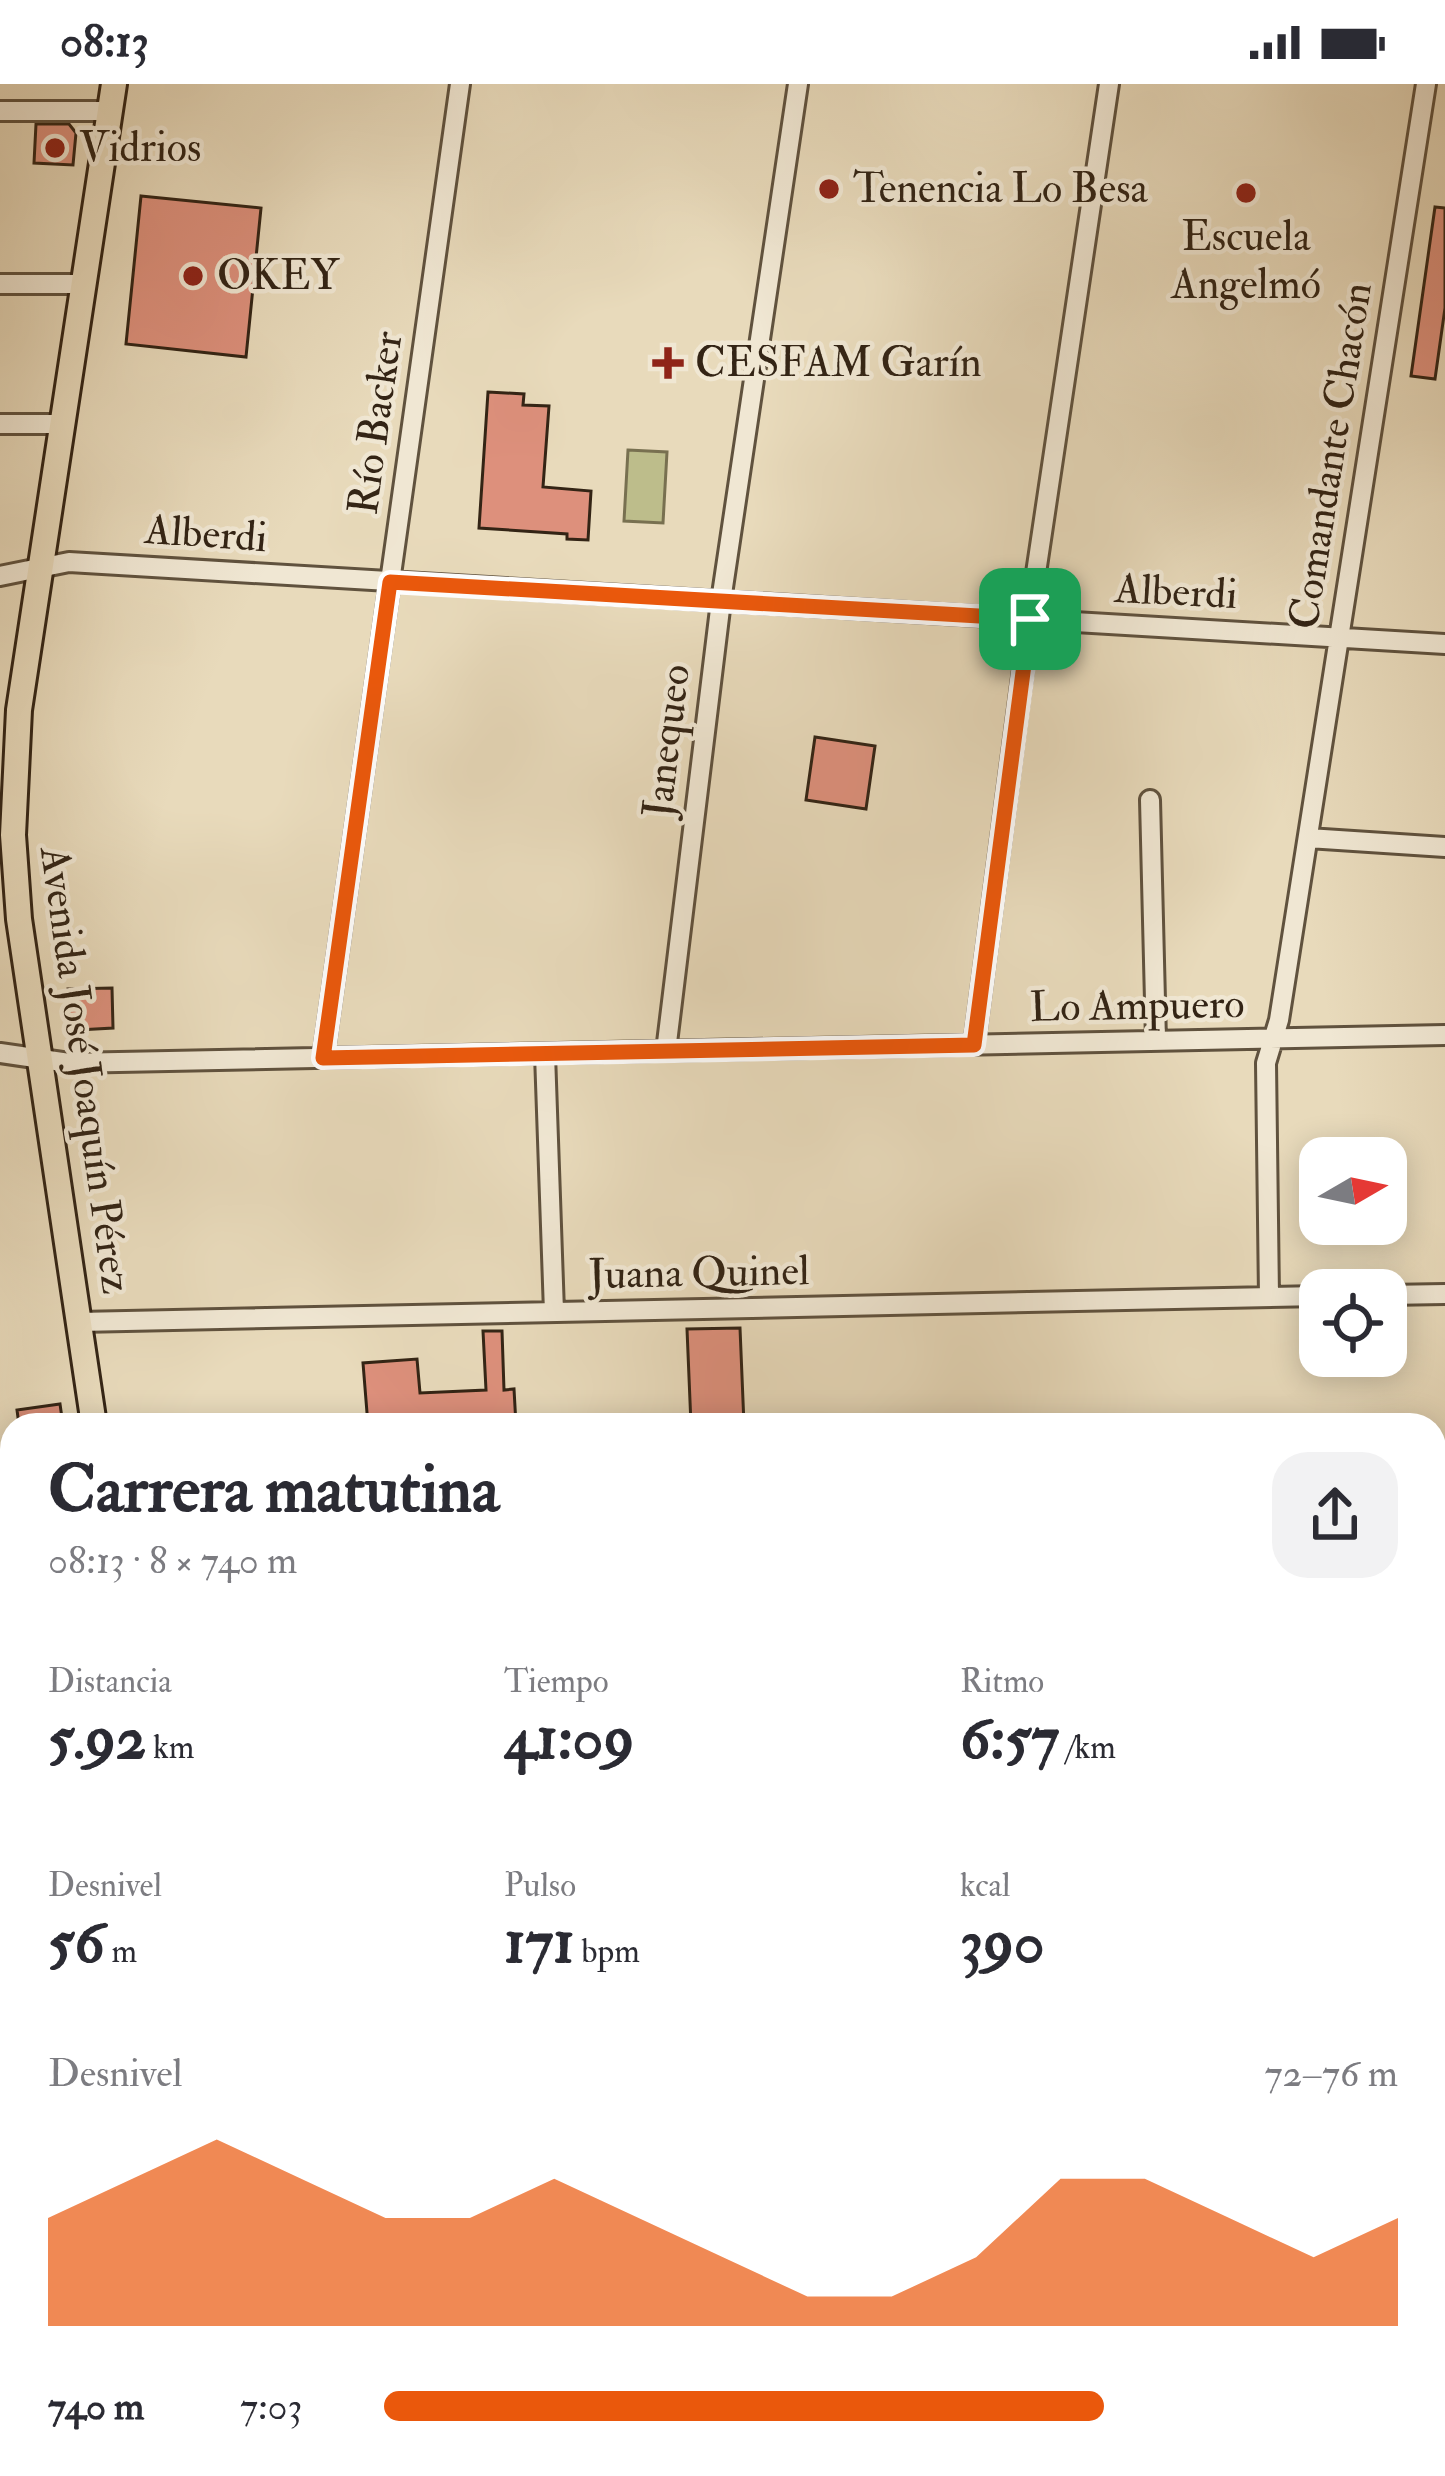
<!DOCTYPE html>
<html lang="es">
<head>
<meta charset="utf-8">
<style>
  body { margin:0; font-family:"IM FELL Double Pica",serif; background:#f2f2f3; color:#2b2b33; height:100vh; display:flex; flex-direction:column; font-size:45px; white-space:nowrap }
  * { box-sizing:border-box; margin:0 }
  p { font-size:39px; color:#7c7c81 }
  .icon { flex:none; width:66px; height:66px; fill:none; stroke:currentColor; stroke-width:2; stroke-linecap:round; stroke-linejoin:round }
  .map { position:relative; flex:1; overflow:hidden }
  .panel { position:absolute; left:0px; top:1329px; width:1446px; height:1065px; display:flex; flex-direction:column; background:#fff; border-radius:36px 36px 0 0; box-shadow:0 6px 30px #0003 }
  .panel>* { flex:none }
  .needle { width:78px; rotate:81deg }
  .fabs { position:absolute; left:1299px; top:1053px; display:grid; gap:24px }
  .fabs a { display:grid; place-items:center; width:108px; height:108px; border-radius:24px; background:#fff; box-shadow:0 6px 30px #0003; font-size:60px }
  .pin { position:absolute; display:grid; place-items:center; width:102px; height:102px; color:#fff; margin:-51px; border-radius:24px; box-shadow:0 6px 18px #0006 }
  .round { display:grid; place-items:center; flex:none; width:126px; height:126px; border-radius:36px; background:#f2f2f3 }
  .headline { display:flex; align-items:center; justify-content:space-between; height:204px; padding:0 48px }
  h1 { font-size:66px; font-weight:700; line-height:90px }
  .metrics { display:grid; grid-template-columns:repeat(3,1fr); gap:18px; height:204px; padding:12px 48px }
  .metrics div { display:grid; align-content:center }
  .metrics b { font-size:60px; font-weight:700 }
  .metrics small { font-size:33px; font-weight:400 }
  .metrics p { font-size:33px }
  .chart { height:336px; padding:24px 48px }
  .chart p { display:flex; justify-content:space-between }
  .chart svg { width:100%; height:216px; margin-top:12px; fill:#ea580c; opacity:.7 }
  ul { padding:0 48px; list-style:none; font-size:39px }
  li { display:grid; grid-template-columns:192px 144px 1fr; align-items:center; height:90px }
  li i { height:30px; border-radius:15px; background:#ea580c }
  .status { display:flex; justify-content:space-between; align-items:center; height:84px; padding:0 60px; background:#fff; direction:ltr }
  .status svg { height:33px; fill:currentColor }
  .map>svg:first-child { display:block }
  .green { fill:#bdbd8b; stroke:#787050; stroke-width:3 }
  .building { fill:#dd907c; stroke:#332415; stroke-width:3 }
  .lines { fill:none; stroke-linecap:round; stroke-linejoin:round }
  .minor-casing { stroke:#60523e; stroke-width:24 }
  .major-casing { stroke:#332415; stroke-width:30 }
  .minor { stroke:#f0e7d3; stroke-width:18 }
  .major { stroke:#e8dabb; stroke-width:24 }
  .route-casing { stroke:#fff; stroke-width:24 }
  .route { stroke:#ea580c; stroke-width:15 }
  .poi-dot { fill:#8f2418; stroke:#f0e7d3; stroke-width:4.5 }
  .labels { text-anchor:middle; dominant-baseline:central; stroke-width:9; stroke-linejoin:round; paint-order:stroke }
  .poi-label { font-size:42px; fill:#332415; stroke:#f0e7d3; text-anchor:start }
  .street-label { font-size:42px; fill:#332415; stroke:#f0e7d3 }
</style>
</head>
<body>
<div class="status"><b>08:13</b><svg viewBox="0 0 49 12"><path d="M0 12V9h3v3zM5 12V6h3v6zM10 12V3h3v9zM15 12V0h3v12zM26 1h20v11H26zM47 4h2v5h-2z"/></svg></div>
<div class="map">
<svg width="1445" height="2392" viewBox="0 0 1445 2392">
  <rect width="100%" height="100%" fill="#e8dabb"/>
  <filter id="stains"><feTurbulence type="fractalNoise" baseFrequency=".00167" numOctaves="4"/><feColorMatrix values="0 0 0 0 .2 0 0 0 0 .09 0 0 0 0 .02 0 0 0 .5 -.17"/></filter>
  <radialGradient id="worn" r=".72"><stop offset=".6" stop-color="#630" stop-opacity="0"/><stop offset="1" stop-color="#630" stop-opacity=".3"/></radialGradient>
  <path class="green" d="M 628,366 L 667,368 L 663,439 L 624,437 Z"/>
  <path class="building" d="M 36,40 L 69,40 L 76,49 L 73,81 L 34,79 Z
    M 141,112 L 261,124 L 246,273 L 126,260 Z
    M 1435,123 L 1445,124 L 1445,224 L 1435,295 L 1411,292 Z
    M 488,308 L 524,310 L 523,321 L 549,322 L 543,403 L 591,407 L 588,456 L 567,455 L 567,450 L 479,444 Z
    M 815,653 L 875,662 L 866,725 L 806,716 Z
    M 112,904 L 113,944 L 78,946 L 69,935 L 68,905 Z
    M 740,1244 L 744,1341 L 691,1341 L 687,1245 Z
    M 483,1247 L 502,1247 L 504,1306 L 514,1305 L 516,1341 L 368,1341 L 363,1279 L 417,1275 L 420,1309 L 486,1306 Z
    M 60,1320 L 63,1341 L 19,1341 L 17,1326 Z"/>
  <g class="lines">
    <g class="minor-casing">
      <path id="minor" d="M 0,27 L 109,27
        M 0,200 L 83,200
        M 0,340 L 62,340
        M 0,492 L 69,478 L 1445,560
        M 1150,716 L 1156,957
        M 1308,754 L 1445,763
        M 974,961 L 1033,509 L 1109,0
        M 666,967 L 721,517 L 798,0
        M 0,969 L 69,979 L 1445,951
        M 545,970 L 554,1228
        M 323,974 L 460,0
        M 1386,1211 L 1445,1210
        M 1269,1213 L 1266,979 L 1279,936 L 1426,0
        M 79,1238 L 1320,1212
        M 0,1399 L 12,1397
        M 1435,1401 L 1438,1446 L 1445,1452
        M 1434,1586 L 1445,1586
        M 0,1853 L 12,1852
        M 1434,1972 L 1445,1972
        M 229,2382 L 232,2392
        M 871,2382 L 871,2392
        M 1396,2382 L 1397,2392"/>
    </g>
    <g class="major-casing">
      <path id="major" d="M 94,1341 L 19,835 L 13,751 L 19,626 L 114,0
        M 1434,2291 L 1445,2291
        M 0,2365 L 12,2362
        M 328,2382 L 330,2392"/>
    </g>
    <use href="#minor" class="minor"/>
    <use href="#major" class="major"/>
  </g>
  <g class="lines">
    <g class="route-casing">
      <path id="route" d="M 390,498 L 1030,535 L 974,961 L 323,974 Z"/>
    </g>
    <use href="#route" class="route"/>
  </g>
  <g class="poi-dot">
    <circle cx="55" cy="64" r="12"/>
    <circle cx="829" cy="105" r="12"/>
    <circle cx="1246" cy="109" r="12"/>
    <circle cx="193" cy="192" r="12"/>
    <path d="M662 261h12v12h12v12h-12v12h-12v-12h-12v-12h12z"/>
  </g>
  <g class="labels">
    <g class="poi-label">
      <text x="79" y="64">Vidrios</text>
      <text x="853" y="105">Tenencia Lo Besa</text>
      <text x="1246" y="153" text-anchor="middle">Escuela<tspan x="1246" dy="48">Angelmó</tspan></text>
      <text x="217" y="192">OKEY</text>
      <text x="695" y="279">CESFAM Garín</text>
    </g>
    <g class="street-label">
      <text transform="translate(376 339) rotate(-82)">Río Backer</text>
      <text transform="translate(1331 372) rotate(-81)">Comandante Chacón</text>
      <text transform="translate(206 450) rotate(4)">Alberdi</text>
      <text transform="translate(1176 508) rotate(3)">Alberdi</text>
      <text transform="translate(667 657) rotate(-83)">Janequeo</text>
      <text transform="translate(1137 922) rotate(-1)">Lo Ampuero</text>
      <text transform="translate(85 986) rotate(82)">Avenida José Joaquín Pérez</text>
      <text transform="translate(699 1189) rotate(-1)">Juana Quinel</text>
    </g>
  </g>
  <rect width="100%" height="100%" filter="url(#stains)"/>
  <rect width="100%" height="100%" fill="url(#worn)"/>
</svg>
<div class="fabs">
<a><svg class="needle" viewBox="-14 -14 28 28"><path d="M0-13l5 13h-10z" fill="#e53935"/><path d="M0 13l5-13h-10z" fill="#7c7c81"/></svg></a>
<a><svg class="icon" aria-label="locate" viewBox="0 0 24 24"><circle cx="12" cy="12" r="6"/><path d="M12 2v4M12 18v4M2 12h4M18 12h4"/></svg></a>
</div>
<div class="pin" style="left:1030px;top:535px;background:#1e9e55"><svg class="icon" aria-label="arrive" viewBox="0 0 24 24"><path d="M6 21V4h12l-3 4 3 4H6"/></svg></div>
<section class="panel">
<div class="headline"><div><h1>Carrera matutina</h1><p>08:13 · 8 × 740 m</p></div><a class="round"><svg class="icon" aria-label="share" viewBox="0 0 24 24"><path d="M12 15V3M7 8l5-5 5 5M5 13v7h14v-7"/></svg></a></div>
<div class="metrics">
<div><p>Distancia</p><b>5.92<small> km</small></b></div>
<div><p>Tiempo</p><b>41:09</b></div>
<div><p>Ritmo</p><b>6:57<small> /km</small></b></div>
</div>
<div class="metrics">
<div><p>Desnivel</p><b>56<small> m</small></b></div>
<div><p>Pulso</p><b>171<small> bpm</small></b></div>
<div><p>kcal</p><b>390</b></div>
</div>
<div class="chart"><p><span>Desnivel</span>72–76 m</p>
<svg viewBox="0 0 160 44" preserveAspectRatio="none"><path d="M0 44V22L10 14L20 6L30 14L40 22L50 22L60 14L70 22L80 30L90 38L100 38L110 30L120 14L130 14L140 22L150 30L160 22V44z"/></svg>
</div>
<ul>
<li><b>740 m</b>7:03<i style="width:71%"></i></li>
</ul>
</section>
</div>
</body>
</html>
